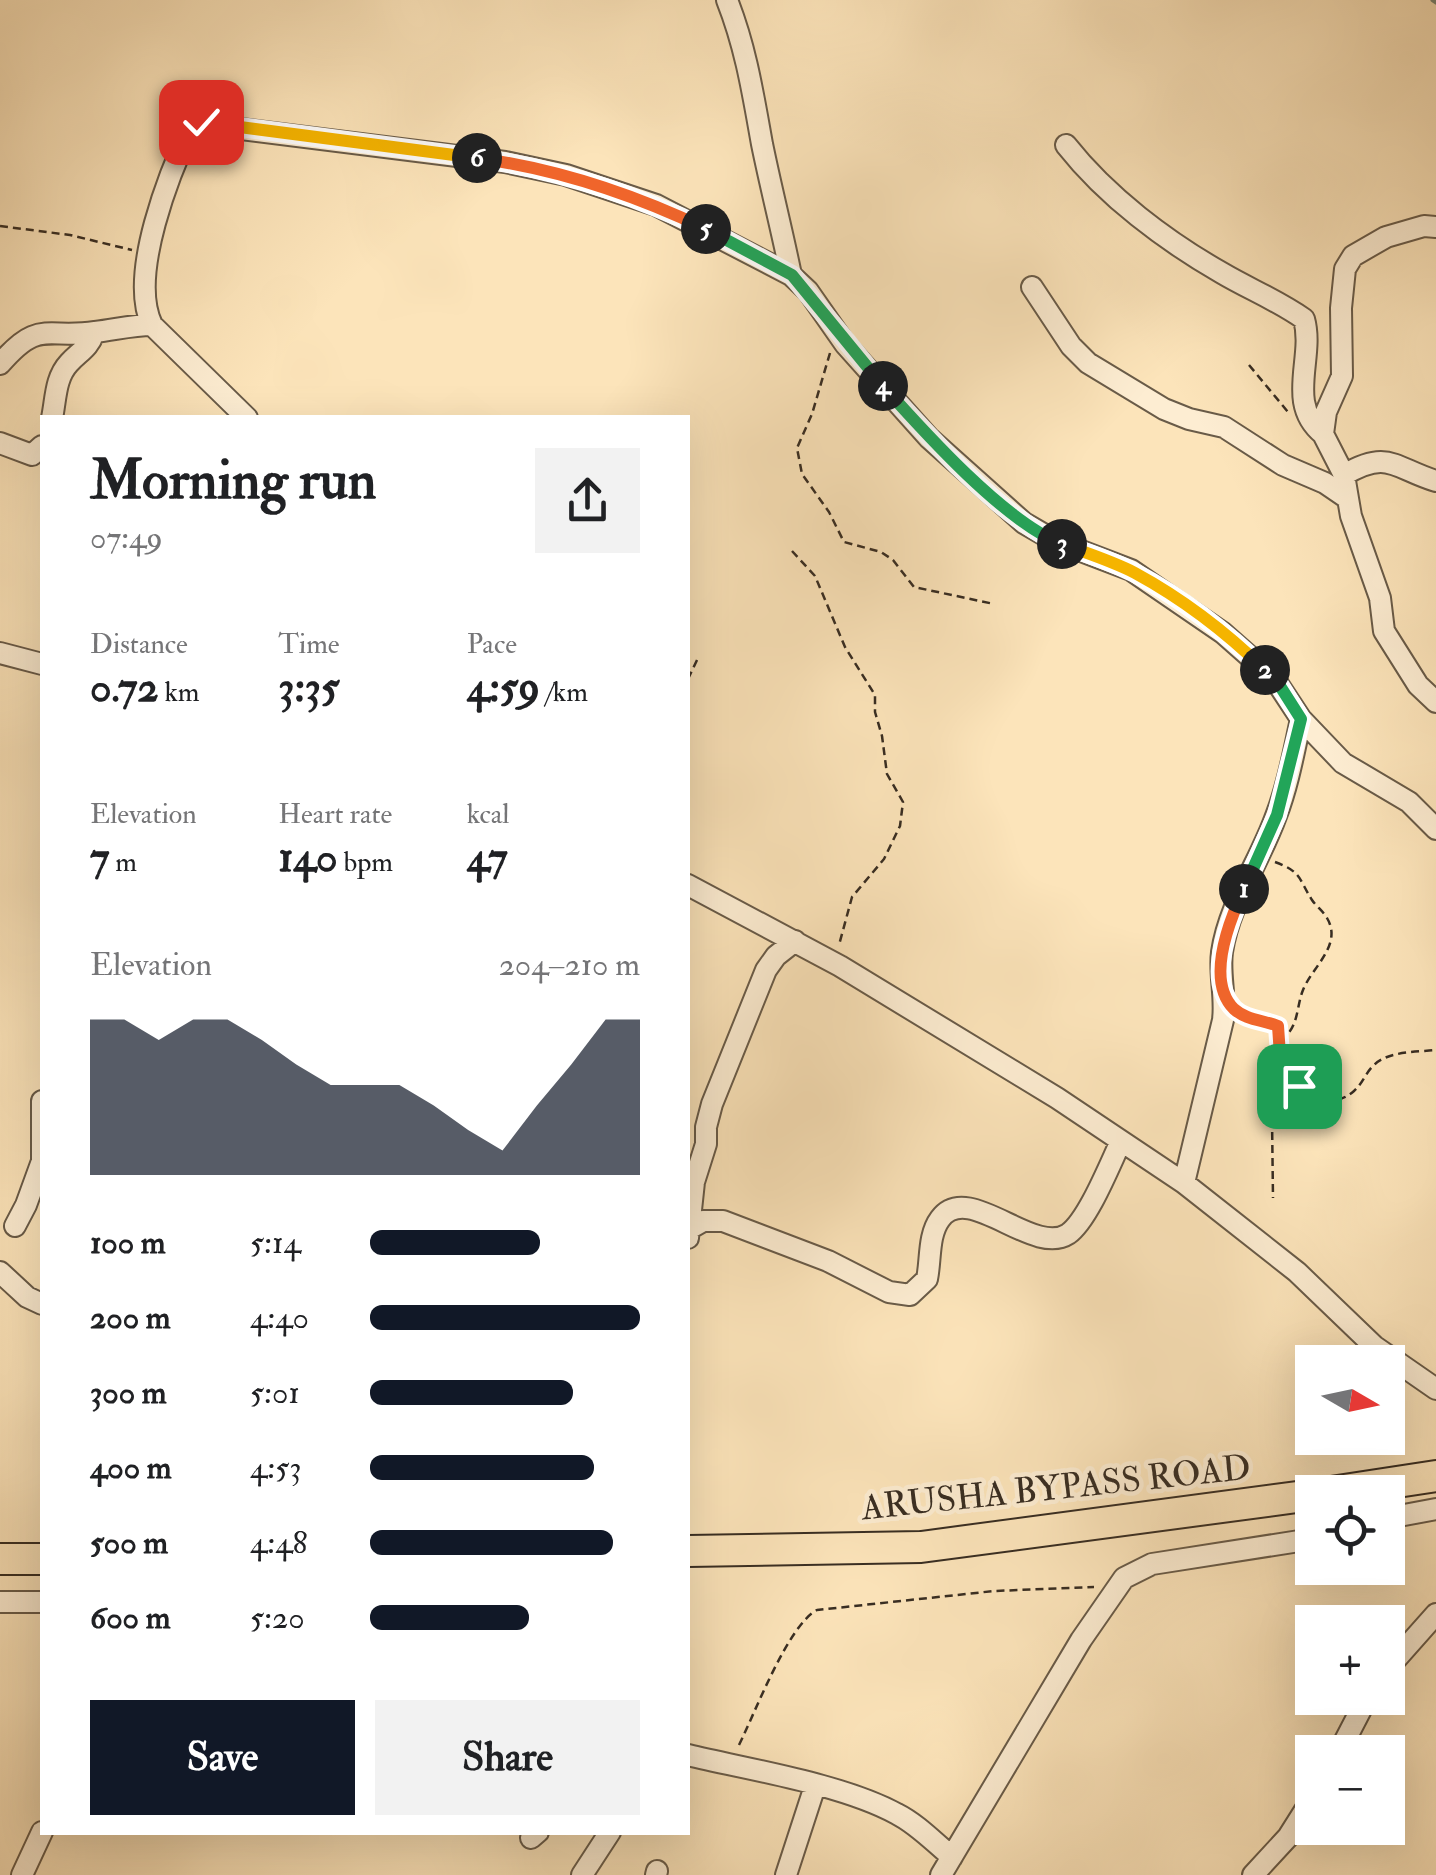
<!DOCTYPE html>
<html lang="en">
<head>
<meta charset="utf-8">
<style>
  body { margin:0; font-family:"IM FELL Double Pica",serif; background:#f2f2f2; color:#202124; height:100vh; display:flex; flex-direction:column; font-size:38px; white-space:nowrap }
  * { box-sizing:border-box; margin:0 }
  p { font-size:32px; color:#757577 }
  .icon { flex:none; width:55px; height:55px; fill:none; stroke:currentColor; stroke-width:2; stroke-linecap:round; stroke-linejoin:round }
  .map { position:relative; flex:1; overflow:hidden }
  .details { position:absolute; left:40px; top:415px; width:650px; height:1420px; display:flex; flex-direction:column; background:#fff; border-radius:0px; box-shadow:0 10px 40px #0002 }
  .details>* { flex:none }
  .needle { width:65px; rotate:99deg }
  .controls { position:absolute; left:1295px; top:1345px; display:grid; gap:20px }
  .controls a { display:grid; place-items:center; width:110px; height:110px; border-radius:0px; background:#fff; box-shadow:0 10px 40px #0002; font-size:50px }
  .pin { position:absolute; display:grid; place-items:center; width:85px; height:85px; color:#fff; margin:-42px; border-radius:20px; box-shadow:0 5px 15px #0006 }
  .km { position:absolute; width:50px; height:50px; margin:-25px; border-radius:50%; background:#222; color:#fff; font-size:28px; line-height:50px; text-align:center }
  .round { display:grid; place-items:center; flex:none; width:105px; height:105px; border-radius:0px; background:#f2f2f2 }
  .overview { display:flex; align-items:center; justify-content:space-between; height:170px; padding:0 50px }
  h1 { font-size:55px; font-weight:700; line-height:75px }
  .stats { display:grid; grid-template-columns:repeat(3,1fr); gap:15px; height:170px; padding:10px 50px }
  .stats div { display:grid; align-content:center }
  .stats b { font-size:42px; font-weight:700 }
  .stats small { font-size:28px; font-weight:400 }
  .stats p { font-size:28px }
  .chart { height:280px; padding:20px 50px }
  .chart p { display:flex; justify-content:space-between }
  .chart svg { width:100%; height:180px; margin-top:10px; fill:#111827; opacity:.7 }
  .primary-button { display:flex; gap:20px; margin-top:auto; padding:20px 50px }
  .primary-button a { flex:1; height:115px; border-radius:0px; background:#111827; color:#fff; font-size:40px; font-weight:700; line-height:115px; text-align:center }
  .primary-button a+a { background:#f2f2f2; color:#202124 }
  ul { padding:0 50px; list-style:none; font-size:32px }
  li { display:grid; grid-template-columns:160px 120px 1fr; align-items:center; height:75px }
  li i { height:25px; border-radius:12px; background:#111827 }
  .map>svg:first-child { display:block }
  .lines { fill:none; stroke-linecap:round; stroke-linejoin:round }
  .stream { stroke:#768575; stroke-width:5 }
  .street-casing { stroke:#695b48; stroke-width:24 }
  .primary-casing { stroke:#382d22; stroke-width:34 }
  .path { stroke:#382d22; stroke-width:2.5; stroke-dasharray:8 5; stroke-linecap:butt }
  .street { stroke:#fdedd2; stroke-width:20 }
  .primary { stroke:#fce4ba; stroke-width:30 }
  .split-1-casing { stroke:#fff; stroke-width:20 }
  .split-2-casing { stroke:#fff; stroke-width:20 }
  .split-3-casing { stroke:#fff; stroke-width:20 }
  .split-4-casing { stroke:#fff; stroke-width:20 }
  .split-5-casing { stroke:#fff; stroke-width:20 }
  .split-6-casing { stroke:#fff; stroke-width:20 }
  .split-7-casing { stroke:#fff; stroke-width:20 }
  .split-1 { stroke:#f0652b; stroke-width:12 }
  .split-2 { stroke:#22a559; stroke-width:12 }
  .split-3 { stroke:#f5b400; stroke-width:12 }
  .split-4 { stroke:#22a559; stroke-width:12 }
  .split-5 { stroke:#22a559; stroke-width:12 }
  .split-6 { stroke:#f0652b; stroke-width:12 }
  .split-7 { stroke:#f5b400; stroke-width:12 }
  .labels { text-anchor:middle; dominant-baseline:central; stroke-width:9; stroke-linejoin:round; paint-order:stroke }
  .street-label { font-size:35px; fill:#382d22; stroke:#fdedd2 }
</style>
</head>
<body>
<div class="map">
<svg width="1436" height="1875" viewBox="0 0 1436 1875">
  <rect width="100%" height="100%" fill="#fce4ba"/>
  <filter id="stains"><feTurbulence type="fractalNoise" baseFrequency=".002" numOctaves="4"/><feColorMatrix values="0 0 0 0 .2 0 0 0 0 .09 0 0 0 0 .02 0 0 0 .5 -.17"/></filter>
  <radialGradient id="worn" r=".72"><stop offset=".6" stop-color="#630" stop-opacity="0"/><stop offset="1" stop-color="#630" stop-opacity=".3"/></radialGradient>
  <g class="lines">
    <path class="stream" d="M 1433,0 L 1436,2"/>
    <g class="street-casing">
      <path id="street" d="M 727,0 C 746,48 753,94 762,144 C 771,188 782,231 791,275
        M 1066,145 C 1107,197 1166,241 1222,273 C 1249,289 1277,300 1304,319 C 1315,358 1285,403 1323,434
        M 1436,227 L 1424,226 L 1386,237 L 1353,256 L 1345,269 L 1341,308 L 1342,376 L 1326,412 L 1323,434 L 1344,475 L 1351,516 L 1380,598 L 1384,631 L 1418,685 L 1436,702
        M 1032,287 L 1071,346 L 1088,363 L 1164,409 L 1189,419 L 1224,427 L 1283,465 L 1325,483 L 1347,498
        M 0,364 C 39,319 45,339 95,332 C 114,330 132,325 152,325
        M 52,418 C 56,399 55,378 69,363 C 80,351 88,349 94,333
        M 247,418 L 152,325 C 128,275 170,171 193,123 L 505,162 L 566,175 L 656,205 L 791,275 L 808,291 L 845,344 L 929,438 L 1024,523 L 1055,541 L 1131,570 L 1223,633 L 1274,678 L 1301,719 L 1343,763 L 1409,802 L 1436,829
        M 0,443 L 32,455 L 42,446
        M 1344,475 C 1388,449 1394,468 1436,481
        M 0,653 L 42,664
        M 688,885 L 840,966 L 1057,1098 L 1184,1183 L 1297,1272 L 1374,1346 L 1436,1389
        M 1184,1183 L 1223,1020 C 1226,997 1219,974 1222,952 C 1229,904 1260,861 1276,816 C 1288,785 1294,751 1301,719
        M 15,1226 L 26,1205 L 42,1161 L 42,1101
        M 689,1229 L 703,1221 L 723,1221 L 828,1261 L 889,1292 L 910,1295 L 927,1279 C 931,1260 928,1235 940,1219 C 968,1180 1033,1257 1068,1234 C 1088,1220 1110,1164 1121,1141
        M 688,1238 L 694,1182 L 706,1144 L 706,1127 L 712,1104 L 766,970 L 776,956 L 795,941
        M 0,1272 L 27,1297 L 42,1304
        M 1388,1518 L 1436,1509
        M 0,1602 L 42,1602
        M 1388,1668 L 1436,1614
        M 1339,1752 L 1367,1698
        M 688,1755 C 750,1770 842,1784 897,1814 C 917,1824 935,1843 952,1857
        M 531,1838 L 538,1832
        M 22,1875 L 42,1832
        M 582,1875 L 610,1832
        M 656,1875 L 657,1871
        M 786,1875 L 815,1786
        M 941,1875 L 1081,1640 L 1124,1578 L 1152,1564 L 1312,1539
        M 1253,1875 L 1288,1837 L 1312,1799"/>
    </g>
    <g class="primary-casing">
      <path id="primary" d="M 1331,1492 L 1436,1476
        M 688,1551 L 921,1547 L 1312,1495
        M 0,1559 L 42,1559"/>
    </g>
    <path class="path" d="M 0,226 L 70,235 L 132,250
      M 830,353 L 812,414 L 797,448 L 802,474 L 829,512 L 844,542 L 881,552 L 893,560 L 914,587 L 994,604
      M 1249,365 L 1288,412
      M 792,551 L 815,576 L 845,647 L 875,695 L 875,712 L 882,736 L 887,774 L 903,802 L 900,826 L 884,859 L 852,897 L 839,945
      M 688,679 L 698,658
      M 1275,862 C 1302,872 1298,878 1312,900 C 1316,906 1323,911 1327,918 C 1343,945 1312,967 1303,990 C 1296,1007 1299,1029 1281,1039
      M 1244,1015 L 1278,1026 L 1281,1035 L 1278,1095 L 1272,1118 L 1273,1198
      M 1280,1056 C 1292,1083 1324,1117 1354,1091 C 1363,1083 1366,1072 1374,1065 C 1388,1051 1417,1052 1436,1050
      M 739,1745 C 755,1713 788,1625 817,1610 L 994,1591 L 1094,1587"/>
    <use href="#street" class="street"/>
    <use href="#primary" class="primary"/>
  </g>
  <g class="lines">
    <g class="split-1-casing">
      <path id="split-1" d="M 1244,889 C 1230,919 1205,980 1234,1009 C 1246,1020 1263,1020 1278,1026 L 1280,1055 L 1299,1086"/>
    </g>
    <g class="split-2-casing">
      <path id="split-2" d="M 1244,889 L 1277,815 L 1301,719 L 1280,686 L 1265,670"/>
    </g>
    <g class="split-3-casing">
      <path id="split-3" d="M 1062,544 C 1086,553 1112,561 1135,573 C 1181,598 1227,633 1265,670"/>
    </g>
    <g class="split-4-casing">
      <path id="split-4" d="M 883,386 C 925,433 1005,522 1062,544"/>
    </g>
    <g class="split-5-casing">
      <path id="split-5" d="M 706,229 L 792,275 L 883,386"/>
    </g>
    <g class="split-6-casing">
      <path id="split-6" d="M 477,158 C 558,169 633,194 706,229"/>
    </g>
    <g class="split-7-casing">
      <path id="split-7" d="M 201,122 L 477,158"/>
    </g>
    <use href="#split-1" class="split-1"/>
    <use href="#split-2" class="split-2"/>
    <use href="#split-3" class="split-3"/>
    <use href="#split-4" class="split-4"/>
    <use href="#split-5" class="split-5"/>
    <use href="#split-6" class="split-6"/>
    <use href="#split-7" class="split-7"/>
  </g>
  <g class="labels">
    <g class="street-label">
      <text transform="translate(1056 1488) rotate(-6)">ARUSHA BYPASS ROAD</text>
    </g>
  </g>
  <rect width="100%" height="100%" filter="url(#stains)"/>
  <rect width="100%" height="100%" fill="url(#worn)"/>
</svg>
<div class="controls">
<a><svg class="needle" viewBox="-14 -14 28 28"><path d="M0-13l5 13h-10z" fill="#e53935"/><path d="M0 13l5-13h-10z" fill="#757577"/></svg></a>
<a><svg class="icon" aria-label="locate" viewBox="0 0 24 24"><circle cx="12" cy="12" r="6"/><path d="M12 2v4M12 18v4M2 12h4M18 12h4"/></svg></a>
<a>+</a>
<a>−</a>
</div>
<div class="pin" style="left:1299px;top:1086px;background:#1e9e55"><svg class="icon" aria-label="arrive" viewBox="0 0 24 24"><path d="M6 21V4h12l-3 4 3 4H6"/></svg></div>
<div class="pin" style="left:201px;top:122px;background:#d93025"><svg class="icon" aria-label="check" viewBox="0 0 24 24"><path d="M5 12l5 5 9-10"/></svg></div>
<b class="km" style="left:1244px;top:889px">1</b>
<b class="km" style="left:1265px;top:670px">2</b>
<b class="km" style="left:1062px;top:544px">3</b>
<b class="km" style="left:883px;top:386px">4</b>
<b class="km" style="left:706px;top:229px">5</b>
<b class="km" style="left:477px;top:158px">6</b>
<section class="details">
<div class="overview"><div><h1>Morning run</h1><p>07:49</p></div><a class="round"><svg class="icon" aria-label="share" viewBox="0 0 24 24"><path d="M12 15V3M7 8l5-5 5 5M5 13v7h14v-7"/></svg></a></div>
<div class="stats">
<div><p>Distance</p><b>0.72<small> km</small></b></div>
<div><p>Time</p><b>3:35</b></div>
<div><p>Pace</p><b>4:59<small> /km</small></b></div>
</div>
<div class="stats">
<div><p>Elevation</p><b>7<small> m</small></b></div>
<div><p>Heart rate</p><b>140<small> bpm</small></b></div>
<div><p>kcal</p><b>47</b></div>
</div>
<div class="chart"><p><span>Elevation</span>204–210 m</p>
<svg viewBox="0 0 160 44" preserveAspectRatio="none"><path d="M0 44V6L10 6L20 11L30 6L40 6L50 11L60 17L70 22L80 22L90 22L100 27L110 33L120 38L130 27L140 17L150 6L160 6V44z"/></svg>
</div>
<ul>
<li><b>100 m</b>5:14<i style="width:63%"></i></li>
<li><b>200 m</b>4:40<i style="width:100%"></i></li>
<li><b>300 m</b>5:01<i style="width:75%"></i></li>
<li><b>400 m</b>4:53<i style="width:83%"></i></li>
<li><b>500 m</b>4:48<i style="width:90%"></i></li>
<li><b>600 m</b>5:20<i style="width:59%"></i></li>
</ul>
<div class="primary-button"><a>Save</a><a>Share</a></div>
</section>
</div>
</body>
</html>
